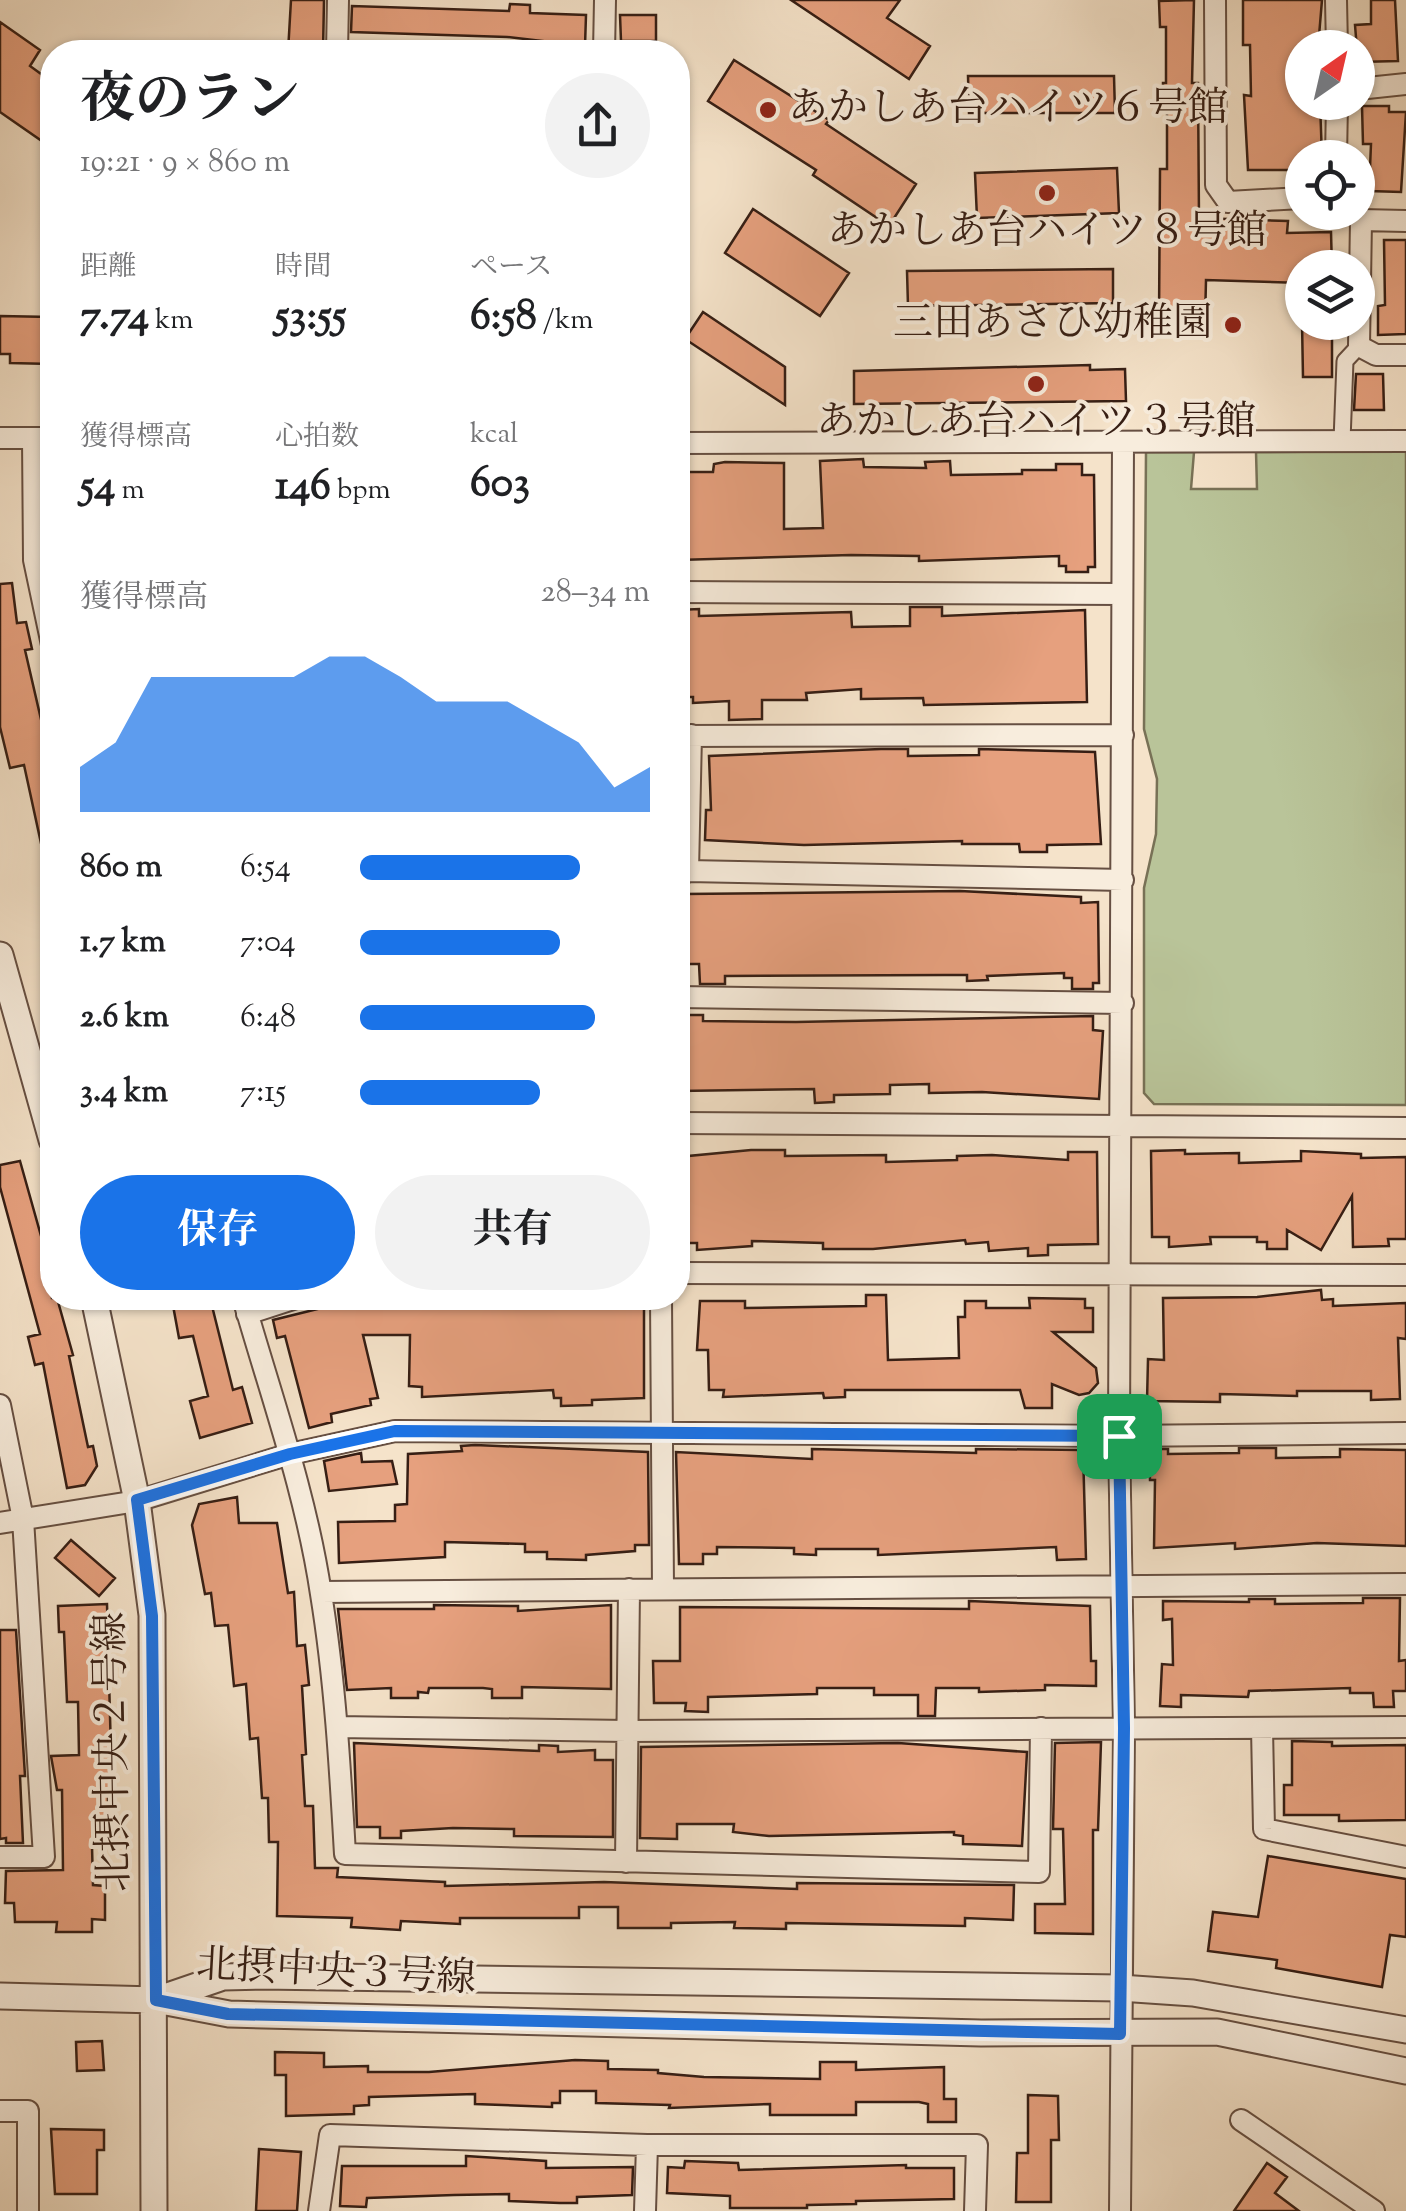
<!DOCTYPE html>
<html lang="ja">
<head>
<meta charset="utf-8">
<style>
  body { margin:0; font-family:"Sorts Mill Goudy","Noto Serif JP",serif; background:#f2f2f2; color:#202124; height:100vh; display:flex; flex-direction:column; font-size:38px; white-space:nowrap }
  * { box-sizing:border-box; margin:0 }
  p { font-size:32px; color:#757577 }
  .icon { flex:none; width:55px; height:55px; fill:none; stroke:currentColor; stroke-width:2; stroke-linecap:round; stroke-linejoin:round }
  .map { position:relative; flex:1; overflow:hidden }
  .drawer { position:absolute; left:40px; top:40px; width:650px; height:1270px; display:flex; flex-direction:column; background:#fff; border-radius:40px; box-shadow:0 2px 8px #0004 }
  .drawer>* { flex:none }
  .needle { width:65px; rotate:34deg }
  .fabs { position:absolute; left:1285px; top:30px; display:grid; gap:20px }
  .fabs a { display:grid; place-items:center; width:90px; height:90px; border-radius:50%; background:#fff; box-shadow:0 2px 8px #0004; font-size:50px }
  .pin { position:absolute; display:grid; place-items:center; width:85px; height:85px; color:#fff; margin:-42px; border-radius:20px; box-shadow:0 5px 15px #0006 }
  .round { display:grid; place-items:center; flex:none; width:105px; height:105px; border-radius:52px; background:#f2f2f2 }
  .headline { display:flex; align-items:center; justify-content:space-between; height:170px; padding:0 40px }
  h1 { font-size:55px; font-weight:700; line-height:75px }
  .metrics { display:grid; grid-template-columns:repeat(3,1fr); gap:15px; height:170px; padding:10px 40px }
  .metrics div { display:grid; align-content:center }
  .metrics b { font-size:42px; font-weight:700 }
  .metrics small { font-size:28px; font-weight:400 }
  .metrics p { font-size:28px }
  .chart { height:280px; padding:20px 40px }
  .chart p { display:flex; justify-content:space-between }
  .chart svg { width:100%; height:180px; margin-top:10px; fill:#1a73e8; opacity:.7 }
  .primary-button { display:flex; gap:20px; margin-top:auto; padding:20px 40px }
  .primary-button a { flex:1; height:115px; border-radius:60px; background:#1a73e8; color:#fff; font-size:40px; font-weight:700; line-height:115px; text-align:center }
  .primary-button a+a { background:#f2f2f2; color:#202124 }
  ul { padding:0 40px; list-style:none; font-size:32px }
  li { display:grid; grid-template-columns:160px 120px 1fr; align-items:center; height:75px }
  li i { height:25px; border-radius:12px; background:#1a73e8 }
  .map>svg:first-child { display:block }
  .green { fill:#b9c499; stroke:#787156; stroke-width:2.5 }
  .building { fill:#e6a07e; stroke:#361e14; stroke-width:2.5 }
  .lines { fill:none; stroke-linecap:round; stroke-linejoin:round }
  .pedestrian-casing { stroke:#664f42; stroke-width:19 }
  .minor-casing { stroke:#664f42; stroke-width:24 }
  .tertiary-casing { stroke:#664f42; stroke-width:29 }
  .pedestrian { stroke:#f8eddd; stroke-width:15 }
  .minor { stroke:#f8eddd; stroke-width:20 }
  .tertiary { stroke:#f8eddd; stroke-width:25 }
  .route-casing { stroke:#fff; stroke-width:20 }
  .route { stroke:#1a73e8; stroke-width:12 }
  .poi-dot { fill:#8f2418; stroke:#f8eddd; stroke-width:4 }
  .labels { text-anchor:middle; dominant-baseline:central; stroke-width:8; stroke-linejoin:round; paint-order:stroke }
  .poi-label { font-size:40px; fill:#361e14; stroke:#f8eddd }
  .street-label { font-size:40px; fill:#361e14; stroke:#f8eddd }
</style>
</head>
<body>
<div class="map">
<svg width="1406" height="2211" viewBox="0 0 1406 2211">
  <rect width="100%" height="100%" fill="#f5e3ca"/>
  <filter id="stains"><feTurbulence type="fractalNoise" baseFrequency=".002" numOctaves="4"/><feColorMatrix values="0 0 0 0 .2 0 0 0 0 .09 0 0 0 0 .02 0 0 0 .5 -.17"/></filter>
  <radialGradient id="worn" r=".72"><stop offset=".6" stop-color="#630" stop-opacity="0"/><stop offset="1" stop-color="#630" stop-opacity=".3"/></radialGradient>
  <path class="green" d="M 1406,451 L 1406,1105 L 1154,1104 L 1144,1093 L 1144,888 L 1156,834 L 1157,779 L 1144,729 L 1146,452 L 1194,452 L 1191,489 L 1257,489 L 1256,452 Z"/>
  <path class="building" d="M 291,0 L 324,0 L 323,52 L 288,52 Z
    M 791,0 L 900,0 L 887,18 L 930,46 L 909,79 Z
    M 1194,0 L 1192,83 L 1198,83 L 1199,218 L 1288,221 L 1287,233 L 1331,232 L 1332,268 L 1302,268 L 1302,283 L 1206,280 L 1205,322 L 1159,320 L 1160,169 L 1167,169 L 1167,112 L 1163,112 L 1163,83 L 1166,83 L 1166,27 L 1160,27 L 1159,1 Z
    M 1243,0 L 1322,0 L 1318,48 L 1302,48 L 1302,102 L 1320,102 L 1322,158 L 1302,158 L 1302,170 L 1248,170 L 1244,95 L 1251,96 L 1250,45 L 1243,45 Z
    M 1371,0 L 1395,0 L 1398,61 L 1358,62 L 1355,25 L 1371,24 Z
    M 510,4 L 530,5 L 530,13 L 586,15 L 585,46 L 507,37 L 351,32 L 352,6 L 509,11 Z
    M 620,15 L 656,15 L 656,41 L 621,41 Z
    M 0,22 L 40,50 L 30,66 L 52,82 L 52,148 L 0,112 Z
    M 734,60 L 829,120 L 826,124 L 916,184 L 889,226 L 813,175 L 816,170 L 708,101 Z
    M 968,76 L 1114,76 L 1115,113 L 969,113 Z
    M 1362,106 L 1389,106 L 1389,112 L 1406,112 L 1401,192 L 1369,191 L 1371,144 L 1363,144 Z
    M 1117,168 L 1119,213 L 977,218 L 975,173 Z
    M 753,209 L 849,273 L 820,316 L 725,253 Z
    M 1384,240 L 1406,240 L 1406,334 L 1378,335 L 1378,306 L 1385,305 Z
    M 1113,269 L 1113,303 L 908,306 L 907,271 Z
    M 703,312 L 785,367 L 785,405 L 685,339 Z
    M 0,316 L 52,317 L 52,364 L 10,363 L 10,354 L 0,354 Z
    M 1302,322 L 1332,322 L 1332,377 L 1303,377 Z
    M 1090,365 L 1090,370 L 1125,369 L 1126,401 L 854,404 L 854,371 Z
    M 1356,374 L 1383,374 L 1384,410 L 1354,410 Z
    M 863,459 L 864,467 L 926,468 L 925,462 L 950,461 L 951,475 L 1022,474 L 1022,470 L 1056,470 L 1056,464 L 1082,464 L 1082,475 L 1094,475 L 1095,567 L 1088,567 L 1088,572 L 1066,572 L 1066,566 L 1059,566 L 1059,556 L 919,561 L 919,556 L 851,555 L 678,560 L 678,472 L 713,472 L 714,464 L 725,462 L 784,463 L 784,529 L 823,528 L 820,461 Z
    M 12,583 L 17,623 L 26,622 L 32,649 L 25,650 L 52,767 L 52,857 L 44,857 L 24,765 L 10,768 L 0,727 L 0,584 Z
    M 910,607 L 942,607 L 942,616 L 1085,610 L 1087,702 L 924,705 L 923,698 L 861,699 L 861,689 L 806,693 L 807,700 L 762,700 L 762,719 L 729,720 L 729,701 L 693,703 L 693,697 L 681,697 L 678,610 L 699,609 L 699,616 L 851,612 L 852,627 L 910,626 Z
    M 881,749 L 908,749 L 908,756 L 979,755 L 979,749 L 1095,752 L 1101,844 L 1047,845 L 1047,852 L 1020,852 L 1019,844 L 962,844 L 962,841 L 804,845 L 705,840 L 706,810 L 711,810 L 709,756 Z
    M 960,891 L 1081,897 L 1081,903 L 1098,902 L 1099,983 L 1093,983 L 1093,989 L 1072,989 L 1072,978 L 1064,978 L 1064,973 L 987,976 L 988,980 L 967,981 L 967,975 L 945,975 L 725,976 L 725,984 L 700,984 L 699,964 L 687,964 L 684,894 Z
    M 678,1015 L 703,1015 L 703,1021 L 796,1022 L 1093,1016 L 1093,1030 L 1103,1031 L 1099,1099 L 982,1092 L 929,1093 L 929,1084 L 890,1085 L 890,1094 L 834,1095 L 834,1102 L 815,1103 L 814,1089 L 678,1091 Z
    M 751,1150 L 785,1150 L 785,1156 L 886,1155 L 886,1162 L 957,1160 L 957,1156 L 992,1155 L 1068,1160 L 1068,1152 L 1097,1152 L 1098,1244 L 1048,1245 L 1048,1255 L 1028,1256 L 1028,1248 L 989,1251 L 988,1242 L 966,1244 L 965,1240 L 873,1249 L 823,1249 L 823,1243 L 752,1241 L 752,1246 L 697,1250 L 697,1243 L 678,1243 L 678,1157 Z
    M 1185,1150 L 1185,1154 L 1239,1153 L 1239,1163 L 1301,1161 L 1301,1151 L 1361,1154 L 1361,1158 L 1406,1157 L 1406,1239 L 1388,1239 L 1389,1246 L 1353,1247 L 1352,1196 L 1321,1250 L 1287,1230 L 1287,1249 L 1267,1249 L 1267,1242 L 1257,1242 L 1257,1237 L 1210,1237 L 1211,1244 L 1169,1247 L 1169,1237 L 1152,1237 L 1151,1151 Z
    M 20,1161 L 52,1275 L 52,1298 L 57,1298 L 73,1355 L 69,1356 L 88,1447 L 93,1446 L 97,1466 L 85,1485 L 67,1488 L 43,1363 L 35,1365 L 28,1337 L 40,1334 L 0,1187 L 0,1165 Z
    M 1321,1290 L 1322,1300 L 1333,1299 L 1333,1306 L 1406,1303 L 1406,1339 L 1398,1338 L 1400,1399 L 1371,1400 L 1371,1391 L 1297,1391 L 1297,1396 L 1220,1394 L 1220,1402 L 1147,1401 L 1148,1359 L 1164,1360 L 1163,1298 L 1257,1297 Z
    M 866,1295 L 886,1295 L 888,1360 L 959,1358 L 958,1317 L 965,1317 L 965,1301 L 986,1301 L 986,1308 L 1030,1308 L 1029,1298 L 1085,1299 L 1085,1308 L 1093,1308 L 1093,1332 L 1053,1332 L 1096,1368 L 1098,1383 L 1089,1393 L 1079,1395 L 1052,1384 L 1052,1408 L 1025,1408 L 1020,1390 L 845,1390 L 845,1397 L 824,1398 L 823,1393 L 723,1397 L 724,1390 L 709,1390 L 708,1350 L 697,1350 L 700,1301 L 745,1301 L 745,1308 L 866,1306 Z
    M 187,1298 L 210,1298 L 233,1390 L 242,1387 L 252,1423 L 200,1438 L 190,1401 L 208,1396 L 193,1336 L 179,1338 L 172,1300 Z
    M 362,1298 L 644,1301 L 644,1398 L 592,1400 L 592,1405 L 561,1406 L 561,1398 L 554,1398 L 553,1390 L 422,1397 L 422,1387 L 409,1386 L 410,1335 L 363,1335 L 378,1398 L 370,1399 L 371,1405 L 331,1414 L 332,1422 L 309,1428 L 285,1336 L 277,1338 L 273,1320 Z
    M 475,1445 L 648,1452 L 649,1545 L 635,1545 L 635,1551 L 586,1555 L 586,1560 L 547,1559 L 547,1552 L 525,1552 L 525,1544 L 445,1542 L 445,1557 L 339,1563 L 338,1522 L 395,1521 L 395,1505 L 407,1504 L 408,1454 L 462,1451 L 461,1446 Z
    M 1239,1448 L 1276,1448 L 1276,1458 L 1340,1457 L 1340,1449 L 1406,1450 L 1406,1546 L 1317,1543 L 1235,1549 L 1235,1543 L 1154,1548 L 1155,1480 L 1150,1480 L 1149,1449 L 1168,1449 L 1168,1454 L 1239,1453 Z
    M 812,1449 L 976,1453 L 976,1449 L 1083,1450 L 1086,1559 L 1057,1560 L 1056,1547 L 878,1555 L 878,1549 L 816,1549 L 816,1555 L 794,1554 L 794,1548 L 717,1547 L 717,1554 L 703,1554 L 703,1564 L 679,1564 L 676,1452 L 812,1459 Z
    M 361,1453 L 362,1462 L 392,1461 L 397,1484 L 329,1491 L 324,1461 Z
    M 237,1497 L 239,1523 L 277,1523 L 288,1593 L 294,1592 L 297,1646 L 305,1645 L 309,1685 L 302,1686 L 306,1754 L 302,1755 L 305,1806 L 313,1806 L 315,1868 L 338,1868 L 337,1877 L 445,1882 L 445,1886 L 604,1882 L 797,1889 L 797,1883 L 1014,1885 L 1013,1920 L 965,1918 L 965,1926 L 786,1923 L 786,1929 L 734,1928 L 735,1922 L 671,1923 L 671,1928 L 618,1928 L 618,1907 L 579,1907 L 579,1918 L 460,1918 L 460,1924 L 401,1921 L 400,1930 L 351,1927 L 352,1918 L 277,1916 L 278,1842 L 269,1842 L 268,1798 L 262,1798 L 258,1738 L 250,1739 L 246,1684 L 234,1686 L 228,1625 L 215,1626 L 211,1593 L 205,1594 L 192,1525 L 199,1504 Z
    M 71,1540 L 115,1578 L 99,1596 L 55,1558 Z
    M 1363,1598 L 1400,1598 L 1399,1661 L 1406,1660 L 1406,1691 L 1393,1691 L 1394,1707 L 1374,1707 L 1373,1693 L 1350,1693 L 1350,1688 L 1249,1691 L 1248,1697 L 1181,1695 L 1181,1707 L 1160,1706 L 1162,1664 L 1173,1665 L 1172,1619 L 1163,1620 L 1163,1601 L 1249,1602 L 1249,1599 L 1275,1599 L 1275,1604 L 1363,1603 Z
    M 969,1601 L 1090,1606 L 1091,1661 L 1096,1661 L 1096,1686 L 1045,1685 L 1045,1690 L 979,1692 L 979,1688 L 936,1688 L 935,1716 L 918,1716 L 918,1695 L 874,1695 L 874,1688 L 817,1688 L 817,1694 L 708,1697 L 708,1712 L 685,1711 L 686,1703 L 654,1703 L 653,1661 L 680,1661 L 680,1607 L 969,1609 Z
    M 107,1604 L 112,1790 L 108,1790 L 108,1846 L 92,1846 L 93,1885 L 105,1886 L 105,1920 L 92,1919 L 92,1932 L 56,1932 L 57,1922 L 15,1922 L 14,1903 L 5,1903 L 6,1871 L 63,1870 L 62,1790 L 57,1790 L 51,1756 L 79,1755 L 78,1702 L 67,1702 L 64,1632 L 59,1632 L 58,1606 Z
    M 434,1605 L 518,1606 L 518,1611 L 611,1605 L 611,1689 L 522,1687 L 522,1698 L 492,1698 L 492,1689 L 483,1688 L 429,1688 L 428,1693 L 418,1692 L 418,1698 L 391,1698 L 391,1688 L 347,1690 L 338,1609 L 434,1609 Z
    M 0,1630 L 16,1630 L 25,1776 L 20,1776 L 23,1843 L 6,1843 L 6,1838 L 0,1839 Z
    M 1292,1741 L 1332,1742 L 1332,1746 L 1406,1745 L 1406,1820 L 1339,1821 L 1339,1815 L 1284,1815 L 1284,1785 L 1292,1785 Z
    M 1101,1742 L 1098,1830 L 1093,1830 L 1093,1934 L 1035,1933 L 1035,1904 L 1065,1904 L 1063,1829 L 1053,1829 L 1055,1743 Z
    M 354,1743 L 539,1751 L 539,1745 L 558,1746 L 558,1752 L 595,1750 L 595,1760 L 613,1760 L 613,1837 L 514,1836 L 514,1829 L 453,1828 L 401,1831 L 401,1838 L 380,1838 L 380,1827 L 357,1827 Z
    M 898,1743 L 1027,1752 L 1022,1846 L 963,1844 L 963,1836 L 954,1835 L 954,1832 L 769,1836 L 733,1832 L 734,1824 L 677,1824 L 677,1839 L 640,1838 L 641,1747 Z
    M 1268,1856 L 1406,1879 L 1406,1937 L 1390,1935 L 1382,1987 L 1276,1968 L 1277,1960 L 1208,1951 L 1213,1912 L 1258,1917 Z
    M 102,2041 L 104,2070 L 77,2071 L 76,2042 Z
    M 275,2052 L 324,2053 L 324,2067 L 368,2066 L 368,2072 L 429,2072 L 575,2060 L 608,2061 L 608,2069 L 658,2070 L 658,2073 L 704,2077 L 820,2079 L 820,2062 L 856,2062 L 856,2070 L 944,2067 L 944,2099 L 956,2099 L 956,2122 L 928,2122 L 928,2104 L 919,2102 L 856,2102 L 856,2115 L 770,2115 L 770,2104 L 669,2108 L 670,2105 L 596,2103 L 596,2091 L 560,2091 L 560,2103 L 552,2103 L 552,2107 L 475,2104 L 475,2094 L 369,2097 L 369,2105 L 354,2106 L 354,2114 L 286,2116 L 286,2075 L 275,2075 Z
    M 1028,2095 L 1058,2096 L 1059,2140 L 1051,2140 L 1051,2202 L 1016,2202 L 1017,2153 L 1028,2153 Z
    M 51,2129 L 104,2130 L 104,2150 L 97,2150 L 97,2194 L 55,2194 Z
    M 259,2149 L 301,2152 L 297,2211 L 256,2211 Z
    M 466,2156 L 546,2161 L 546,2168 L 633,2167 L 632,2195 L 577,2197 L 577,2203 L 560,2203 L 509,2201 L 509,2194 L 454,2195 L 367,2198 L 366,2207 L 340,2206 L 342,2166 L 466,2166 Z
    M 685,2161 L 738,2163 L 739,2170 L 906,2165 L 906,2168 L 954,2168 L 954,2199 L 856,2201 L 856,2204 L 807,2205 L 807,2208 L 730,2208 L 730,2196 L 667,2193 L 668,2167 L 684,2168 Z
    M 1267,2163 L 1287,2177 L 1275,2193 L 1299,2211 L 1234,2211 Z"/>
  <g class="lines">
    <g class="pedestrian-casing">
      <path id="pedestrian" d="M 1342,441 L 1345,361 L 1359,346"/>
    </g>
    <g class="minor-casing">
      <path id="minor" d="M 1215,0 L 1216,185 L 1228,202 L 1302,198
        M 1336,0 L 1337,48
        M 337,52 L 338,0
        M 604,52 L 605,0
        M 1358,89 L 1406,84
        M 1336,158 L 1337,102
        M 1406,221 L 1361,220 L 1359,346 L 1376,355 L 1406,355
        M 0,438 L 52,438
        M 33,438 L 34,560 L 52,645
        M 678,443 L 1406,441
        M 678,592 L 1122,594
        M 678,736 L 1123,735
        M 688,871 L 691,735
        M 678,877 L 688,871 L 1123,880
        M 678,997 L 1123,1003
        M 678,1123 L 1406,1128
        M 678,1273 L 1406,1275
        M 243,1298 C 271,1396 306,1493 321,1594 C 335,1680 340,1767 345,1854 L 1039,1872 L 1041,1728
        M 661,1298 L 663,1589
        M 247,1314 L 296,1298
        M 0,1405 L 23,1519 L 44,1857 L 0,1857
        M 0,1523 L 137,1501 L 290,1454 L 395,1431 L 1119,1436 L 1406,1433
        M 321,1592 L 1406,1584
        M 337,1727 L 627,1731 L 1406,1727
        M 1262,1728 L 1264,1829 L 1406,1857
        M 626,1862 L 629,1589
        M 0,2111 L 28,2111 L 28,2211
        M 1241,2120 L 1374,2211
        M 319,2211 L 330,2135 L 647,2145 L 977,2145 L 975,2211
        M 645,2211 L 647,2145
        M 1120,2211 L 1124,1728 L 1119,1436 L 1123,442"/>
    </g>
    <g class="tertiary-casing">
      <path id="tertiary" d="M 0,955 L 52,1140
        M 94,1298 L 137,1501 L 152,1615 L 154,2211
        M 0,1996 L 156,2000 L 229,2014 L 981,2033 L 1217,2032 L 1406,2071
        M 156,2000 L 223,1977 L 261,1976 L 1120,1988 L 1193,1993 L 1406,2030"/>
    </g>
    <use href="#pedestrian" class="pedestrian"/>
    <use href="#minor" class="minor"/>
    <use href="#tertiary" class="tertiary"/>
  </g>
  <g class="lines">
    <g class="route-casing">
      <path id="route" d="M 395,1431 L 1119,1436 L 1124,1728 L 1120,2034 L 228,2014 L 156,2000 L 152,1616 L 137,1500 L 290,1454 Z"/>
    </g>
    <use href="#route" class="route"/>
  </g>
  <g class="poi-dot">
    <circle cx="768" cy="110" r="10"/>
    <circle cx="1047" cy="193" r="10"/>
    <circle cx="1233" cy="325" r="10"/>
    <circle cx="1036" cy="384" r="10"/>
  </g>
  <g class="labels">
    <g class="poi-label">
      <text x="788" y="110" text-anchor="start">あかしあ台ハイツ６号館</text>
      <text x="1047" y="233">あかしあ台ハイツ８号館</text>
      <text x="1213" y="325" text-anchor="end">三田あさひ幼稚園</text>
      <text x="1036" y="424">あかしあ台ハイツ３号館</text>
    </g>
    <g class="street-label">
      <text transform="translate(115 1752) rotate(-91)">北摂中央２号線</text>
      <text transform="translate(336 1974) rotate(3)">北摂中央３号線</text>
    </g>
  </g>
  <rect width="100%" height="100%" filter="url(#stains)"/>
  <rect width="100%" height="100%" fill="url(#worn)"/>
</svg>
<div class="fabs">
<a><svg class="needle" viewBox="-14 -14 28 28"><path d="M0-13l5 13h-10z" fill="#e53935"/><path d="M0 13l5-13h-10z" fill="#757577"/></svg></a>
<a><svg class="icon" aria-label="locate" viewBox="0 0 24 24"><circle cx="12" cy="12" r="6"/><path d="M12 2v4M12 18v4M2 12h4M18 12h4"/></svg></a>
<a><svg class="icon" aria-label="layers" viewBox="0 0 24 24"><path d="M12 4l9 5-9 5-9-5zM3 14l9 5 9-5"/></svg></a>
</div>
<div class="pin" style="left:1119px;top:1436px;background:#1e9e55"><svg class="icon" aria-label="arrive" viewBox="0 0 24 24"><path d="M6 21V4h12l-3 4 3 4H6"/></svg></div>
<section class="drawer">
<div class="headline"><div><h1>夜のラン</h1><p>19:21 · 9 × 860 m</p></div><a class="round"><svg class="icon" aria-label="share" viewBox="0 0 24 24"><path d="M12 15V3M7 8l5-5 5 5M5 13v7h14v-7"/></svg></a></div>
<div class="metrics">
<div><p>距離</p><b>7.74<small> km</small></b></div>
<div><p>時間</p><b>53:55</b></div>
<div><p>ペース</p><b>6:58<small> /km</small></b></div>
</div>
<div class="metrics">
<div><p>獲得標高</p><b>54<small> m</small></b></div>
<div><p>心拍数</p><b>146<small> bpm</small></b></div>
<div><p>kcal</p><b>603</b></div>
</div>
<div class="chart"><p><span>獲得標高</span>28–34 m</p>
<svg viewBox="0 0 160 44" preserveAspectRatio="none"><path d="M0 44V33L10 27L20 11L30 11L40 11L50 11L60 11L70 6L80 6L90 11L100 17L110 17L120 17L130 22L140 27L150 38L160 33V44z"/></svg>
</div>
<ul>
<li><b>860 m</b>6:54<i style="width:76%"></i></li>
<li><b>1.7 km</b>7:04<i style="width:69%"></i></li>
<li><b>2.6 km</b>6:48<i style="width:81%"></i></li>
<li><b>3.4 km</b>7:15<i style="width:62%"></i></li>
</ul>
<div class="primary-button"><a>保存</a><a>共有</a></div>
</section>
</div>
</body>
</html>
